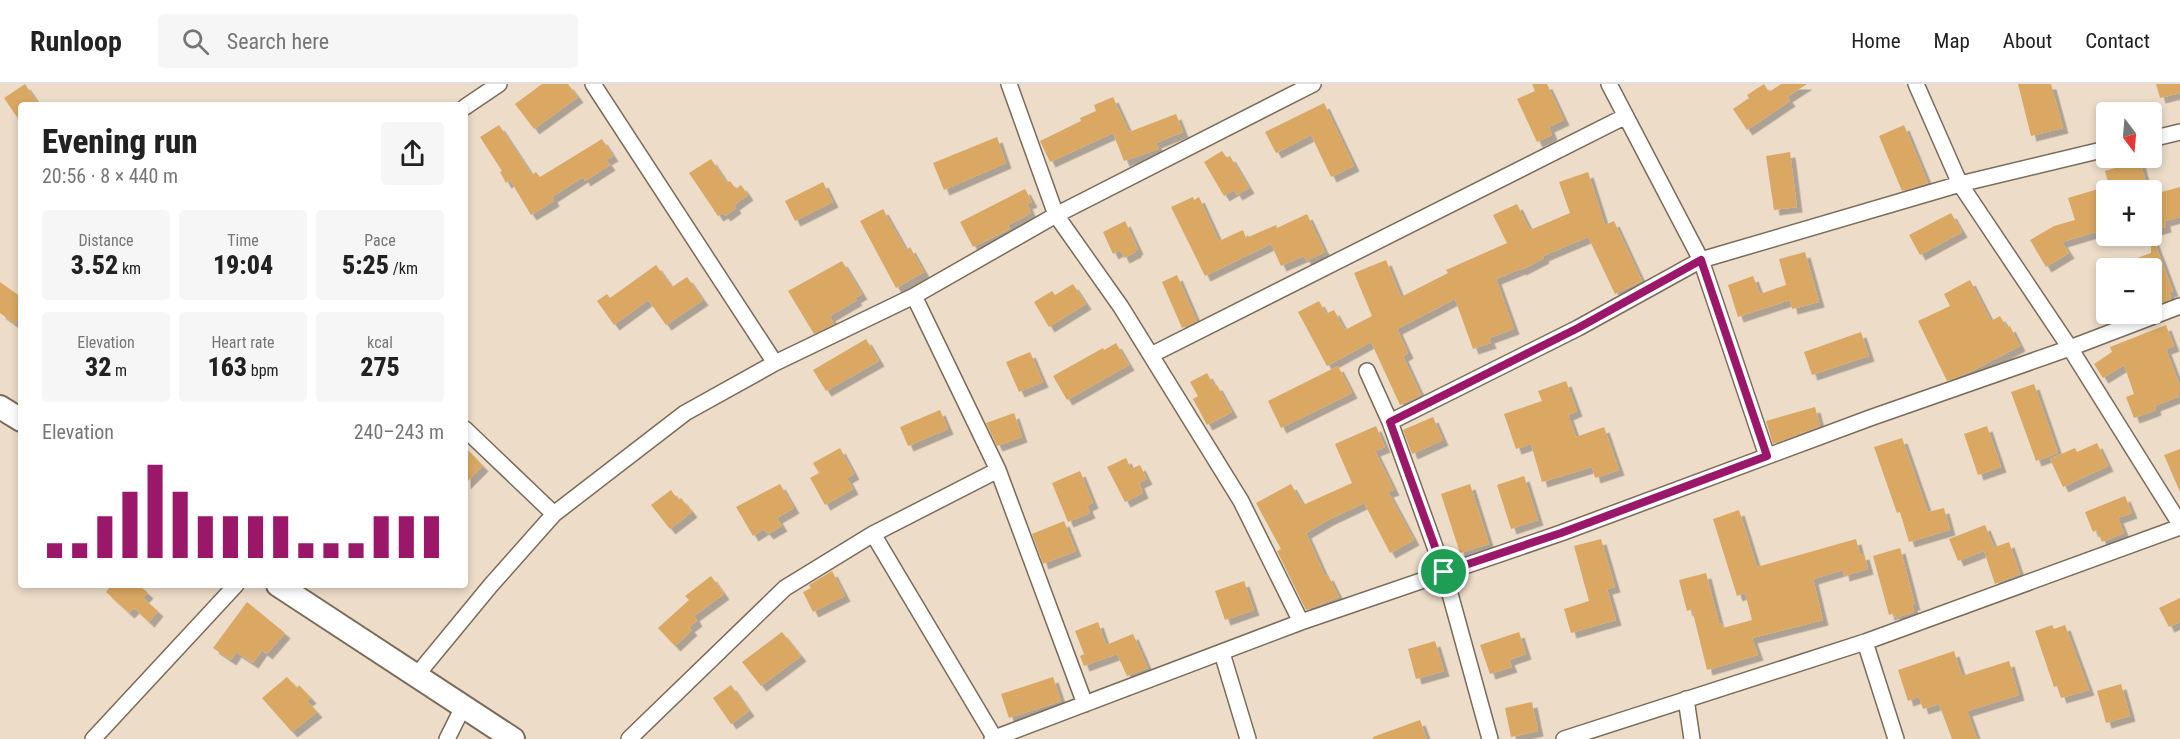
<!DOCTYPE html>
<html lang="en">
<head>
<meta charset="utf-8">
<style>
  body { margin:0; font-family:"Roboto Condensed",sans-serif; background:#f6f6f6; color:#222; height:100vh; display:flex; flex-direction:column; font-size:22px; white-space:nowrap }
  * { box-sizing:border-box; margin:0 }
  p { font-size:20px; color:#767676 }
  .icon { flex:none; width:33px; height:33px; fill:none; stroke:currentColor; stroke-width:2; stroke-linecap:round; stroke-linejoin:round }
  .map { position:relative; flex:1; overflow:hidden }
  .panel { position:absolute; left:18px; top:18px; width:450px; height:486px; display:flex; flex-direction:column; background:#fff; border-radius:6px; box-shadow:0 3px 9px #0003 }
  .panel>* { flex:none }
  .needle { width:39px; rotate:164deg }
  .fabs { position:absolute; left:2096px; top:18px; display:grid; gap:12px }
  .fabs a { display:grid; place-items:center; width:66px; height:66px; border-radius:6px; background:#fff; box-shadow:0 3px 9px #0003; font-size:30px }
  .pin { position:absolute; display:grid; place-items:center; width:51px; height:51px; color:#fff; margin:-26px; border:3px solid #fff; border-radius:50%; box-shadow:0 2px 6px #0007 }
  .round { display:grid; place-items:center; flex:none; width:63px; height:63px; border-radius:6px; background:#f6f6f6 }
  .summary { display:flex; align-items:center; justify-content:space-between; height:102px; padding:0 24px }
  h1 { font-size:33px; font-weight:800; line-height:45px }
  .metrics { display:grid; grid-template-columns:repeat(3,1fr); gap:9px; height:102px; padding:6px 24px }
  .metrics div { display:grid; align-content:center; border-radius:6px; background:#f6f6f6; text-align:center }
  .metrics b { font-size:26px; font-weight:800 }
  .metrics small { font-size:16px; font-weight:400 }
  .metrics p { font-size:16px }
  .chart { height:168px; padding:12px 24px }
  .chart p { display:flex; justify-content:space-between }
  .chart svg { width:100%; height:108px; margin-top:6px; stroke:#9b176a; stroke-width:6 }
  header { display:flex; align-items:center; gap:36px; box-sizing:border-box; height:84px; padding:0 30px; background:#fff; border-bottom:2px solid #e0e0e0 }
  header strong { font-size:28px }
  nav { display:flex; gap:33px; margin-inline-start:auto; font-size:21px }
  .search { width:420px; height:54px; background:#f6f6f6; display:flex; align-items:center; gap:15px; box-sizing:border-box; padding:0 21px; border-radius:6px; color:#767676; font-size:22px }
  .map>svg:first-child { display:block }
  .building { fill:#daa862; filter:url(#shadow) }
  .lines { fill:none; stroke-linecap:round; stroke-linejoin:round }
  .street-casing { stroke:#7a6c5a; stroke-width:18 }
  .secondary-casing { stroke:#7a6c5a; stroke-width:26 }
  .street { stroke:#fff; stroke-width:15 }
  .secondary { stroke:#fff; stroke-width:22 }
  .route-casing { stroke:#fff; stroke-width:12 }
  .route { stroke:#9b176a; stroke-width:8 }
</style>
</head>
<body>
<header>
<strong>Runloop</strong>
<div class="search"><svg class="icon" aria-label="search" viewBox="0 0 24 24"><circle cx="10" cy="10" r="6"/><path d="M15 15l6 6"/></svg>Search here</div>
<nav><a>Home</a><a>Map</a><a>About</a><a>Contact</a></nav>
</header>
<div class="map">
<svg width="2180" height="655" viewBox="0 0 2180 655">
  <defs>
    <filter id="shadow"><feDropShadow dx="5.5" dy="5.5" stdDeviation="0" flood-color="#0004"/></filter>
  </defs>
  <rect width="100%" height="100%" fill="#ecdcc8"/>
  <path class="building" d="M 25,0 L 39,21 L 21,21 L 21,39 L 4,14 Z
    M 542,0 L 568,0 L 578,13 L 534,45 L 515,20 Z
    M 1532,0 L 1547,0 L 1564,36 L 1549,43 L 1552,51 L 1537,58 L 1517,15 L 1535,7 Z
    M 1764,0 L 1769,8 L 1781,0 L 1807,0 L 1787,13 L 1790,17 L 1747,46 L 1733,25 L 1749,14 L 1747,11 Z
    M 2018,0 L 2051,0 L 2063,44 L 2031,52 Z
    M 2156,0 L 2180,0 L 2180,9 L 2160,14 Z
    M 1113,13 L 1129,48 L 1176,30 L 1183,48 L 1156,59 L 1159,65 L 1124,77 L 1113,49 L 1050,78 L 1040,57 L 1081,37 L 1080,34 L 1096,27 L 1094,21 Z
    M 1324,19 L 1354,82 L 1331,93 L 1311,51 L 1276,69 L 1265,48 Z
    M 499,41 L 532,91 L 536,88 L 540,93 L 602,55 L 613,72 L 606,76 L 610,81 L 585,97 L 583,93 L 552,113 L 554,117 L 531,131 L 510,96 L 506,99 L 500,88 L 502,87 L 480,53 Z
    M 1904,41 L 1928,99 L 1902,107 L 1879,52 Z
    M 997,53 L 1006,79 L 944,106 L 933,79 Z
    M 1222,67 L 1227,74 L 1230,72 L 1249,104 L 1237,111 L 1234,106 L 1224,112 L 1204,78 Z
    M 1790,68 L 1797,123 L 1774,126 L 1766,72 Z
    M 711,75 L 727,99 L 730,97 L 736,105 L 741,101 L 748,111 L 734,121 L 736,124 L 725,132 L 723,129 L 718,132 L 689,89 Z
    M 2140,77 L 2148,106 L 2110,106 L 2105,87 Z
    M 1588,88 L 1605,141 L 1614,137 L 1642,197 L 1615,210 L 1588,153 L 1543,172 L 1544,174 L 1521,186 L 1520,185 L 1496,195 L 1514,245 L 1489,254 L 1491,259 L 1473,265 L 1455,215 L 1397,245 L 1408,269 L 1403,272 L 1421,311 L 1400,321 L 1371,258 L 1327,282 L 1298,228 L 1319,217 L 1326,230 L 1334,226 L 1345,246 L 1372,232 L 1354,189 L 1386,176 L 1401,213 L 1448,189 L 1446,186 L 1507,159 L 1493,131 L 1517,120 L 1530,146 L 1570,129 L 1559,98 Z
    M 823,98 L 833,118 L 795,137 L 785,117 Z
    M 2180,103 L 2180,133 L 2165,137 L 2166,143 L 2151,147 L 2151,111 Z
    M 1025,105 L 1032,118 L 1027,120 L 1031,129 L 1008,141 L 1010,145 L 973,163 L 960,138 Z
    M 2098,105 L 2106,132 L 2106,145 L 2062,158 L 2069,169 L 2046,183 L 2030,156 L 2054,142 L 2075,136 L 2068,114 Z
    M 1193,113 L 1194,116 L 1199,113 L 1219,157 L 1243,146 L 1246,154 L 1276,141 L 1277,144 L 1307,130 L 1325,168 L 1306,177 L 1304,172 L 1281,182 L 1271,160 L 1205,192 L 1171,123 Z
    M 883,125 L 906,166 L 910,163 L 924,188 L 896,204 L 860,137 Z
    M 1951,129 L 1962,148 L 1920,171 L 1909,151 Z
    M 1125,137 L 1138,165 L 1136,166 L 1136,168 L 1124,174 L 1120,166 L 1113,170 L 1103,148 Z
    M 2151,154 L 2153,154 L 2173,207 L 2169,208 L 2171,215 L 2154,222 L 2151,214 L 2151,184 L 2140,184 L 2137,174 L 2151,169 Z
    M 1805,168 L 1819,218 L 1792,225 L 1790,216 L 1738,233 L 1728,201 L 1753,192 L 1760,210 L 1786,201 L 1779,175 Z
    M 842,177 L 862,210 L 855,214 L 857,216 L 830,232 L 834,240 L 814,250 L 788,207 Z
    M 656,181 L 672,203 L 687,193 L 703,216 L 666,241 L 648,216 L 614,241 L 597,217 L 607,210 L 610,214 Z
    M 1177,191 L 1197,237 L 1182,244 L 1162,198 Z
    M 1970,196 L 1991,237 L 2000,232 L 2007,244 L 2010,242 L 2020,262 L 1970,288 L 1947,297 L 1918,237 L 1950,222 L 1944,210 Z
    M 0,198 L 21,213 L 21,231 L 15,240 L 0,229 Z
    M 1073,200 L 1086,220 L 1049,243 L 1034,218 L 1052,207 L 1055,211 Z
    M 2166,241 L 2174,262 L 2166,265 L 2180,302 L 2180,312 L 2155,322 L 2156,326 L 2134,334 L 2126,313 L 2134,310 L 2124,281 L 2103,294 L 2094,280 L 2112,268 L 2110,263 Z
    M 1861,248 L 1869,272 L 1812,291 L 1804,268 Z
    M 866,255 L 879,277 L 826,307 L 813,286 Z
    M 1116,259 L 1129,281 L 1067,316 L 1053,292 L 1103,264 L 1104,266 Z
    M 1030,268 L 1043,298 L 1019,308 L 1006,278 Z
    M 1338,282 L 1352,309 L 1281,344 L 1268,317 Z
    M 1207,289 L 1214,302 L 1217,301 L 1232,328 L 1207,341 L 1193,315 L 1198,312 L 1190,298 Z
    M 1566,297 L 1577,327 L 1568,331 L 1576,353 L 1604,343 L 1619,386 L 1595,394 L 1592,383 L 1542,398 L 1531,360 L 1516,365 L 1504,330 L 1542,317 L 1538,307 Z
    M 2034,300 L 2058,369 L 2036,377 L 2011,308 Z
    M 1815,323 L 1820,342 L 1773,360 L 1766,337 Z
    M 940,326 L 948,345 L 908,362 L 900,343 Z
    M 1014,329 L 1022,353 L 997,362 L 986,339 Z
    M 1433,333 L 1443,356 L 1412,370 L 1403,346 Z
    M 1376,342 L 1385,363 L 1375,367 L 1394,406 L 1388,408 L 1414,456 L 1390,469 L 1364,419 L 1328,436 L 1306,449 L 1325,492 L 1328,491 L 1339,513 L 1306,526 L 1277,467 L 1281,465 L 1256,419 L 1291,400 L 1303,421 L 1352,399 L 1335,360 Z
    M 1987,342 L 2001,383 L 1978,391 L 1964,350 Z
    M 1902,354 L 1928,428 L 1944,424 L 1950,446 L 1909,458 L 1900,428 L 1897,429 L 1874,363 Z
    M 2097,359 L 2108,382 L 2063,403 L 2050,375 L 2075,364 L 2077,368 Z
    M 465,363 L 483,382 L 465,400 Z
    M 840,364 L 854,390 L 847,394 L 853,405 L 825,421 L 810,394 L 819,389 L 813,379 Z
    M 2180,365 L 2180,408 L 2164,371 Z
    M 1126,374 L 1131,385 L 1140,381 L 1147,395 L 1139,399 L 1143,409 L 1125,418 L 1107,383 Z
    M 1080,387 L 1093,419 L 1087,422 L 1090,429 L 1068,438 L 1052,399 Z
    M 1524,392 L 1538,436 L 1511,445 L 1497,401 Z
    M 780,400 L 794,424 L 777,434 L 782,442 L 768,450 L 764,445 L 753,452 L 736,423 Z
    M 1470,400 L 1489,460 L 1460,469 L 1441,410 Z
    M 671,406 L 678,416 L 681,414 L 692,428 L 670,445 L 651,421 Z
    M 2125,412 L 2132,429 L 2118,434 L 2124,449 L 2102,458 L 2097,446 L 2093,448 L 2085,428 Z
    M 1739,426 L 1757,483 L 1856,455 L 1860,471 L 1864,470 L 1868,485 L 1844,492 L 1843,486 L 1813,495 L 1823,536 L 1752,554 L 1758,571 L 1707,586 L 1692,525 L 1687,527 L 1679,496 L 1706,489 L 1719,539 L 1721,539 L 1723,544 L 1752,536 L 1745,509 L 1737,512 L 1713,435 Z
    M 1064,437 L 1076,467 L 1043,480 L 1032,450 Z
    M 1985,441 L 1994,463 L 1958,477 L 1949,455 Z
    M 1601,455 L 1615,503 L 1607,505 L 1616,536 L 1571,549 L 1564,525 L 1589,517 L 1574,462 Z
    M 2009,458 L 2020,490 L 1995,500 L 1984,467 Z
    M 1900,464 L 1915,521 L 1912,521 L 1914,528 L 1895,534 L 1894,529 L 1889,531 L 1873,472 Z
    M 832,487 L 845,512 L 813,528 L 803,508 L 811,504 L 809,501 Z
    M 711,492 L 724,510 L 694,532 L 697,537 L 689,543 L 692,546 L 675,562 L 658,544 L 689,516 L 685,512 Z
    M 1244,497 L 1254,526 L 1225,536 L 1215,507 Z
    M 112,501 L 139,501 L 148,509 L 143,514 L 158,527 L 149,538 L 134,524 L 129,529 L 106,508 Z
    M 2180,514 L 2180,538 L 2169,543 L 2159,524 Z
    M 247,518 L 285,549 L 267,570 L 262,566 L 253,579 L 236,568 L 231,576 L 213,564 Z
    M 1098,538 L 1106,561 L 1133,550 L 1148,584 L 1127,592 L 1117,570 L 1084,582 L 1080,572 L 1084,570 L 1075,547 Z
    M 2052,541 L 2054,545 L 2065,541 L 2089,606 L 2061,614 L 2057,602 L 2054,603 L 2035,547 Z
    M 782,548 L 801,572 L 761,602 L 742,578 Z
    M 1519,548 L 1526,570 L 1509,576 L 1512,583 L 1490,590 L 1480,561 Z
    M 1435,557 L 1444,587 L 1416,595 L 1408,565 Z
    M 1954,567 L 1962,592 L 2009,577 L 2019,611 L 1967,627 L 1977,655 L 1952,655 L 1939,620 L 1923,625 L 1919,613 L 1908,617 L 1898,586 Z
    M 287,593 L 297,604 L 299,601 L 311,614 L 307,617 L 317,628 L 292,648 L 262,614 Z
    M 1053,593 L 1061,617 L 1009,634 L 1001,610 Z
    M 2121,600 L 2130,632 L 2106,639 L 2097,607 Z
    M 731,601 L 749,627 L 731,640 L 713,614 Z
    M 1532,618 L 1538,647 L 1511,653 L 1505,624 Z
    M 1420,636 L 1427,655 L 1373,655 L 1373,653 Z"/>
  <g class="lines">
    <g class="street-casing">
      <path id="street" d="M 593,0 L 775,279
        M 1009,0 L 1056,131 L 1121,223 L 1241,417 L 1301,538
        M 1609,0 L 1701,176 L 1767,372
        M 1916,0 L 1960,100 L 2070,264 L 2180,440
        M 465,23 L 499,0
        M 2151,55 L 2180,48
        M 914,212 L 998,386 L 1085,620
        M 1151,271 L 1626,32
        M 1367,287 L 1390,338 L 1444,488 L 1490,655
        M 1390,338 L 1578,244 L 1701,176 L 1960,100 L 2106,65
        M 465,345 L 554,430
        M 873,450 L 994,653
        M 1865,558 L 1896,655
        M 1222,569 L 1248,655
        M 416,592 L 491,501 L 554,430 L 685,329 L 775,279 L 914,212 L 1056,131 L 1313,0
        M 1686,615 L 1692,655
        M 93,655 L 236,501
        M 447,655 L 463,623
        M 629,655 L 785,504 L 873,450 L 998,386
        M 992,655 L 1301,538 L 1561,449 L 1870,334 L 2070,264 L 2180,222
        M 1564,655 L 1865,558 L 2180,443"/>
    </g>
    <g class="secondary-casing">
      <path id="secondary" d="M 0,323 L 21,336
        M 278,501 L 513,655"/>
    </g>
    <use href="#street" class="street"/>
    <use href="#secondary" class="secondary"/>
  </g>
  <g class="lines">
    <g class="route-casing">
      <path id="route" d="M 1701,176 L 1767,372 L 1561,449 L 1444,488 L 1390,338 L 1578,244 Z"/>
    </g>
    <use href="#route" class="route"/>
  </g>
</svg>
<div class="fabs">
<a><svg class="needle" viewBox="-14 -14 28 28"><path d="M0-13l5 13h-10z" fill="#e53935"/><path d="M0 13l5-13h-10z" fill="#767676"/></svg></a>
<a>+</a>
<a>−</a>
</div>
<div class="pin" style="left:1444px;top:488px;background:#1e9e55"><svg class="icon" aria-label="arrive" viewBox="0 0 24 24"><path d="M6 21V4h12l-3 4 3 4H6"/></svg></div>
<section class="panel">
<div class="summary"><div><h1>Evening run</h1><p>20:56 · 8 × 440 m</p></div><a class="round"><svg class="icon" aria-label="share" viewBox="0 0 24 24"><path d="M12 15V3M7 8l5-5 5 5M5 13v7h14v-7"/></svg></a></div>
<div class="metrics">
<div><p>Distance</p><b>3.52<small> km</small></b></div>
<div><p>Time</p><b>19:04</b></div>
<div><p>Pace</p><b>5:25<small> /km</small></b></div>
</div>
<div class="metrics">
<div><p>Elevation</p><b>32<small> m</small></b></div>
<div><p>Heart rate</p><b>163<small> bpm</small></b></div>
<div><p>kcal</p><b>275</b></div>
</div>
<div class="chart"><p><span>Elevation</span>240–243 m</p>
<svg viewBox="0 0 160 44" preserveAspectRatio="none"><path d="M5 44V38M15 44V38M25 44V27M35 44V17M45 44V6M55 44V17M65 44V27M75 44V27M85 44V27M95 44V27M105 44V38M115 44V38M125 44V38M135 44V27M145 44V27M155 44V27"/></svg>
</div>
</section>
</div>
</body>
</html>
